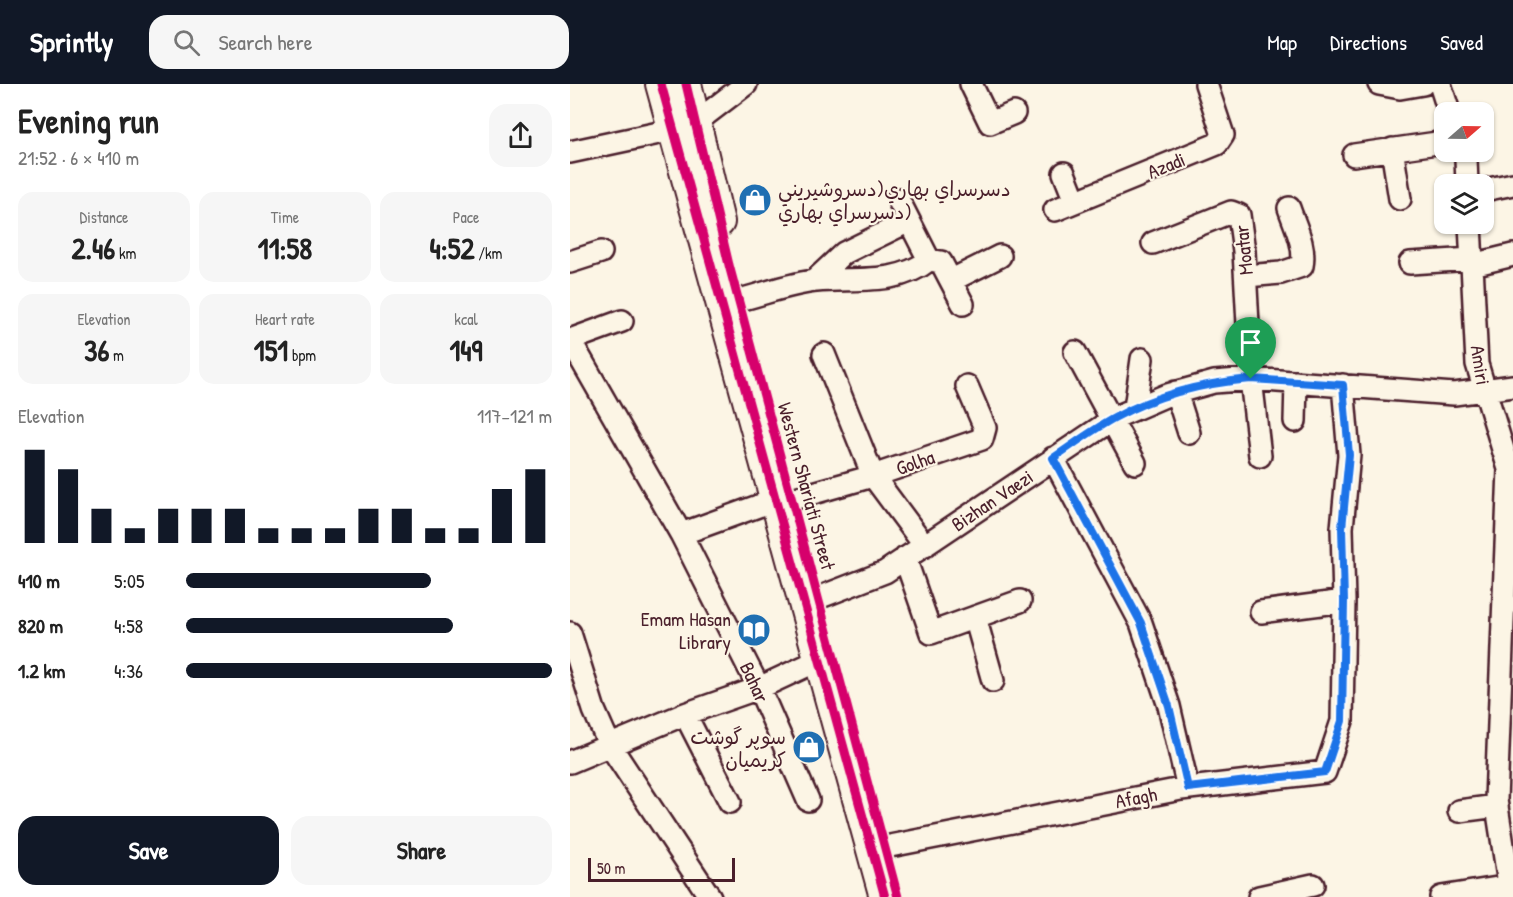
<!DOCTYPE html>
<html lang="en">
<head>
<meta charset="utf-8">
<style>
  body { margin:0; font-family:"Patrick Hand","Playpen Sans Arabic",sans-serif; background:#f6f6f6; color:#222; height:100vh; display:flex; flex-direction:column; font-size:22px; white-space:nowrap }
  * { box-sizing:border-box; margin:0 }
  p { font-size:20px; color:#767676 }
  .icon { flex:none; width:33px; height:33px; fill:none; stroke:currentColor; stroke-width:2; stroke-linecap:round; stroke-linejoin:round }
  .map { position:relative; flex:1; overflow:hidden }
  .side { display:flex; flex-direction:column; background:#fff; width:570px }
  .side>* { flex:none }
  .needle { width:39px; rotate:70deg }
  .controls { position:absolute; left:864px; top:18px; display:grid; gap:12px }
  .controls a { display:grid; place-items:center; width:60px; height:60px; border-radius:12px; background:#fff; box-shadow:0 2px 4px #0004; font-size:30px }
  .scale { position:absolute; left:18px; bottom:15px; width:147px; box-sizing:border-box; padding-left:6px; border:3px solid #4a1f2b; border-top:0; font-size:16px; line-height:21px; white-space:nowrap; color:#4a1f2b; -webkit-text-stroke:4px #fcf5e5; paint-order:stroke }
  .pin { position:absolute; display:grid; place-items:center; width:51px; height:51px; color:#fff; margin:-62px -26px; border-radius:50% 50% 50% 0; rotate:-45deg; box-shadow:0 0 6px #0007 }
  .pin .icon { rotate:45deg }
  .round { display:grid; place-items:center; flex:none; width:63px; height:63px; border-radius:18px; background:#f6f6f6 }
  .overview { display:flex; align-items:center; justify-content:space-between; height:102px; padding:0 18px }
  h1 { font-size:33px; font-weight:700; line-height:45px }
  .metrics { display:grid; grid-template-columns:repeat(3,1fr); gap:9px; height:102px; padding:6px 18px }
  .metrics div { display:grid; align-content:center; border-radius:15px; background:#f6f6f6; text-align:center }
  .metrics b { font-size:30px; font-weight:700 }
  .metrics small { font-size:16px; font-weight:400 }
  .metrics p { font-size:16px }
  .chart { height:168px; padding:12px 18px }
  .chart p { display:flex; justify-content:space-between }
  .chart svg { width:100%; height:108px; margin-top:6px; stroke:#111827; stroke-width:6 }
  .cta { display:flex; gap:12px; margin-top:auto; padding:12px 18px }
  .cta a { flex:1; height:69px; border-radius:18px; background:#111827; color:#fff; font-size:24px; font-weight:700; line-height:69px; text-align:center }
  .cta a+a { background:#f6f6f6; color:#222 }
  ul { padding:0 18px; list-style:none; font-size:20px }
  li { display:grid; grid-template-columns:96px 72px 1fr; align-items:center; height:45px }
  li i { height:15px; border-radius:8px; background:#111827 }
  header { display:flex; align-items:center; gap:36px; box-sizing:border-box; height:84px; padding:0 30px; background:#111827; color:#fff }
  header strong { font-size:28px }
  nav { display:flex; gap:33px; margin-inline-start:auto; font-size:21px }
  .search { width:420px; height:54px; background:#f6f6f6; display:flex; align-items:center; gap:15px; box-sizing:border-box; padding:0 21px; border-radius:18px; color:#767676; font-size:22px }
  main { display:flex; flex:1; min-height:0 }
  .map>svg:first-child { display:block }
  .lines { fill:none; stroke-linecap:round; stroke-linejoin:round }
  .street-casing { stroke:#4a1f2b; stroke-width:26 }
  .secondary-casing { stroke:#4a1f2b; stroke-width:34 }
  .street { stroke:#fcf5e5; stroke-width:21 }
  .secondary { stroke:#fcf5e5; stroke-width:30 }
  .cycleway-casing { stroke:#fcf5e5; stroke-width:13 }
  .cycleway { stroke:#d6006c; stroke-width:9 }
  .route-casing { stroke:#fff; stroke-width:12 }
  .route { stroke:#1a73e8; stroke-width:8 }
  .labels { text-anchor:middle; dominant-baseline:central; stroke-width:4.5; stroke-linejoin:round; paint-order:stroke }
  .street-label { font-size:20px; fill:#4a1f2b; stroke:#fcf5e5 }
  .poi-label { font-size:20px; fill:#4a1f2b; stroke:#fcf5e5; text-anchor:end }
</style>
</head>
<body>
<header>
<strong>Sprintly</strong>
<div class="search"><svg class="icon" aria-label="search" viewBox="0 0 24 24"><circle cx="10" cy="10" r="6"/><path d="M15 15l6 6"/></svg>Search here</div>
<nav><a>Map</a><a>Directions</a><a>Saved</a></nav>
</header>
<main>
<section class="side">
<div class="overview"><div><h1>Evening run</h1><p>21:52 · 6 × 410 m</p></div><a class="round"><svg class="icon" aria-label="share" viewBox="0 0 24 24"><path d="M12 15V3M7 8l5-5 5 5M5 13v7h14v-7"/></svg></a></div>
<div class="metrics">
<div><p>Distance</p><b>2.46<small> km</small></b></div>
<div><p>Time</p><b>11:58</b></div>
<div><p>Pace</p><b>4:52<small> /km</small></b></div>
</div>
<div class="metrics">
<div><p>Elevation</p><b>36<small> m</small></b></div>
<div><p>Heart rate</p><b>151<small> bpm</small></b></div>
<div><p>kcal</p><b>149</b></div>
</div>
<div class="chart"><p><span>Elevation</span>117–121 m</p>
<svg viewBox="0 0 160 44" preserveAspectRatio="none"><path d="M5 44V6M15 44V14M25 44V30M35 44V38M45 44V30M55 44V30M65 44V30M75 44V38M85 44V38M95 44V38M105 44V30M115 44V30M125 44V38M135 44V38M145 44V22M155 44V14"/></svg>
</div>
<ul>
<li><b>410 m</b>5:05<i style="width:67%"></i></li>
<li><b>820 m</b>4:58<i style="width:73%"></i></li>
<li><b>1.2 km</b>4:36<i style="width:100%"></i></li>
</ul>
<div class="cta"><a>Save</a><a>Share</a></div>
</section>
<div class="map">
<svg width="943" height="813" viewBox="0 0 943 813">
  <rect width="100%" height="100%" fill="#fcf5e5"/>
  <filter id="ink" filterUnits="userSpaceOnUse"><feTurbulence type="fractalNoise" baseFrequency=".0167" numOctaves="2"/><feDisplacementMap in="SourceGraphic" scale="12" xChannelSelector="R" yChannelSelector="G"/><feConvolveMatrix kernelMatrix="1 2 1 2 8 2 1 2 1" color-interpolation-filters="sRGB"/></filter>
  <g filter="url(#ink)">
    <g class="lines">
      <g class="street-casing">
        <path id="street" d="M 401,0 L 420,39 L 444,29
          M 809,0 L 830,4 L 853,0
          M 870,0 L 879,28
          M 125,39 L 176,0
          M 822,65 L 830,115
          M 0,68 L 103,46
          M 894,68 L 896,75 L 897,100
          M 784,71 L 874,58
          M 494,89 L 505,117
          M 914,106 L 943,100
          M 328,115 L 359,176
          M 485,126 L 647,60 L 653,51 L 636,0
          M 900,140 L 907,280 L 939,385 L 926,716 L 941,813
          M 583,159 L 661,128 L 669,131 L 674,167 L 681,295 L 690,372
          M 0,178 L 31,168
          M 840,179 L 902,175
          M 902,181 L 943,171
          M 676,192 L 711,189 L 732,182 C 736,162 725,142 719,124
          M 382,196 L 430,172
          M 244,197 L 274,169 L 339,137
          M 169,216 C 194,210 221,199 246,197 C 284,193 327,202 359,176 L 371,178 L 393,220
          M 0,256 L 111,450 L 189,604 L 238,716
          M 0,256 L 52,237
          M 505,268 L 565,379
          M 254,270 L 303,392 L 355,462
          M 606,308 L 619,349
          M 565,324 L 572,275
          M 725,337 L 726,298
          M 483,374 L 571,539 L 599,622 L 618,704
          M 222,415 L 303,392 L 412,355 L 415,344 L 397,302
          M 111,450 L 205,416
          M 335,474 L 361,549 L 450,517
          M 248,514 L 315,488 L 546,333 L 597,311 L 644,298 L 681,295 L 884,310 L 943,302
          M 691,528 L 774,517
          M 405,533 L 423,597
          M 0,549 L 24,626 L 39,660 L 140,813
          M 115,630 L 160,718
          M 0,678 L 115,630 L 189,604 L 249,576
          M 889,727 L 927,722
          M 315,763 L 611,705 L 755,688 L 772,637 L 774,517 L 772,444 L 779,371 L 773,301
          M 689,813 L 743,801
          M 871,813 L 940,802"/>
      </g>
      <g class="secondary-casing">
        <path id="secondary" d="M 91,0 L 315,813
          M 116,0 L 149,138"/>
      </g>
      <use href="#street" class="street"/>
      <use href="#secondary" class="secondary"/>
      <g class="cycleway-casing">
        <path id="cycleway" d="M 91,0 L 315,813
          M 116,0 L 159,181 L 328,813"/>
      </g>
      <use href="#cycleway" class="cycleway"/>
    </g>
  </g>
  <g class="lines" filter="url(#ink)">
    <g class="route-casing">
      <path id="route" d="M 681,295 L 773,301 L 779,371 L 772,444 L 774,517 L 772,637 L 755,688 L 618,704 L 599,622 L 571,539 L 483,374 C 504,360 525,344 546,333 C 588,310 634,299 681,295 Z"/>
    </g>
    <use href="#route" class="route"/>
  </g>
  <defs>
    <g id="shop-disc" transform="scale(1.725)"><circle r="9.5" fill="#1f6fb2" stroke="#fcf5e5"/><path d="M-5-2.5h2.3a2.7 3.5 0 0 1 5.4 0H5L5.5 6h-11ZM-1.5-2.5h3a1.5 2.3 0 0 0-3 0Z" fill="#fff"/></g>
    <g id="library-disc" transform="scale(1.725)"><circle r="9.5" fill="#1f6fb2" stroke="#fcf5e5"/><path d="M-6-4Q-3-5.5-.7-3.5V5Q-3 3-6 4ZM6-4Q3-5.5 .7-3.5V5Q3 3 6 4Z" fill="#fff"/></g>
  </defs>
  <g fill-rule="evenodd">
    <use href="#shop-disc" x="185" y="116"/>
    <use href="#library-disc" x="184" y="546"/>
    <use href="#shop-disc" x="239" y="663"/>
  </g>
  <g class="labels">
    <g class="street-label">
      <text transform="translate(596 81) rotate(-22)">Azadi</text>
      <text transform="translate(673 166) rotate(-96)">Moatar</text>
      <text transform="translate(911 281) rotate(81)">Amiri</text>
      <text transform="translate(345 378) rotate(-19)">Golha</text>
      <text transform="translate(237 402) rotate(75)">Western Shariati Street</text>
      <text transform="translate(422 416) rotate(-34)">Bizhan Vaezi</text>
      <text transform="translate(185 598) rotate(65)">Bahar</text>
      <text transform="translate(566 713) rotate(-11)">Afagh</text>
    </g>
    <g class="poi-label">
      <text x="208" y="104" text-anchor="start">دسرسراي بهاري(دسروشيريني<tspan x="208" dy="23">دسرسراي بهاري)</tspan></text>
      <text x="161" y="534">Emam Hasan<tspan x="161" dy="23">Library</tspan></text>
      <text x="216" y="652">سوپر گوشت<tspan x="216" dy="23">کریمیان</tspan></text>
    </g>
  </g>
</svg>
<div class="controls">
<a><svg class="needle" viewBox="-14 -14 28 28"><path d="M0-13l5 13h-10z" fill="#e53935"/><path d="M0 13l5-13h-10z" fill="#767676"/></svg></a>
<a><svg class="icon" aria-label="layers" viewBox="0 0 24 24"><path d="M12 4l9 5-9 5-9-5zM3 14l9 5 9-5"/></svg></a>
</div>
<div class="scale">50 m</div>
<div class="pin" style="left:681px;top:295px;background:#1e9e55"><svg class="icon" aria-label="arrive" viewBox="0 0 24 24"><path d="M6 21V4h12l-3 4 3 4H6"/></svg></div>
</div>
</main>
</body>
</html>
